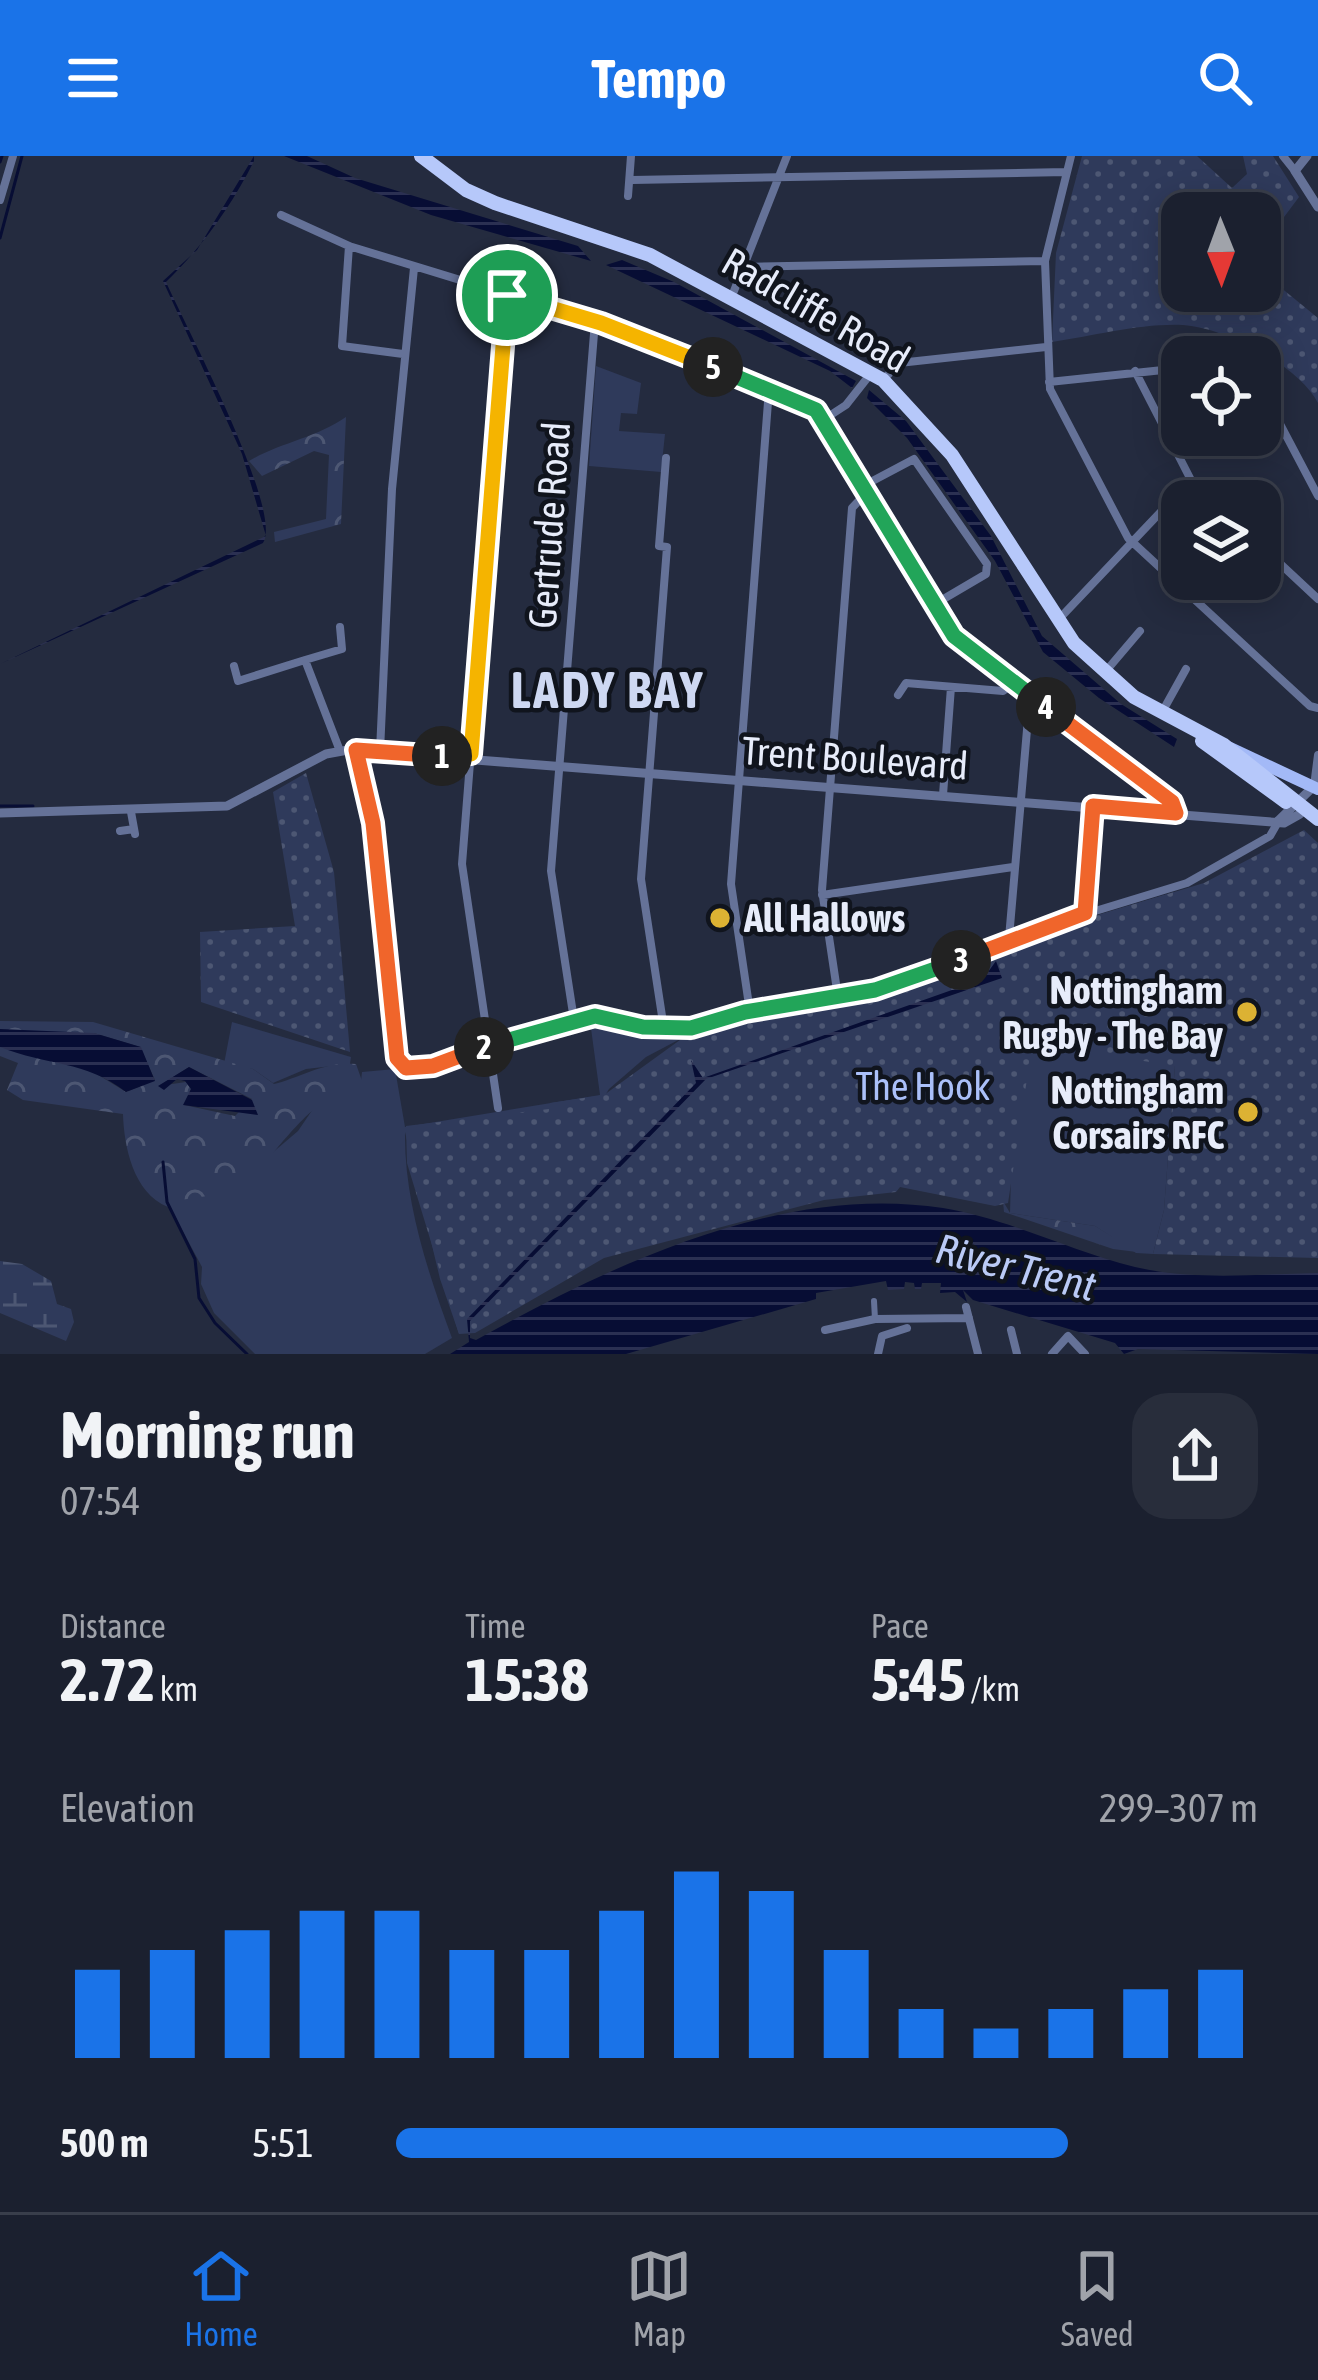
<!DOCTYPE html>
<html lang="en">
<head>
<meta charset="utf-8">
<style>
  body { margin:0; font-family:"Asap Condensed",sans-serif; background:#282d3b; color:#f1f3f6; height:100vh; display:flex; flex-direction:column; font-size:45px; white-space:nowrap }
  * { box-sizing:border-box; margin:0 }
  p { font-size:39px; color:#a0a3aa }
  .icon { flex:none; width:66px; height:66px; fill:none; stroke:currentColor; stroke-width:2; stroke-linecap:round; stroke-linejoin:round }
  .map { position:relative; height:1198px; overflow:hidden }
  .panel { display:flex; flex-direction:column; background:#1b202f; flex:1 }
  .panel>* { flex:none }
  .needle { width:78px; rotate:179deg }
  .fabs { position:absolute; left:1161px; top:36px; display:grid; gap:24px }
  .fabs a { display:grid; place-items:center; width:120px; height:120px; border-radius:24px; background:#1b202f; box-shadow:0 6px 30px #0003,0 0 0 3px #393e4b; font-size:60px }
  .pin { position:absolute; display:grid; place-items:center; width:102px; height:102px; color:#fff; margin:-51px; border:6px solid #fff; border-radius:50%; box-shadow:0 3px 12px #0007 }
  .km { position:absolute; width:60px; height:60px; margin:-30px; border-radius:50%; background:#222; color:#fff; font-size:33px; line-height:60px; text-align:center }
  .round { display:grid; place-items:center; flex:none; width:126px; height:126px; border-radius:36px; background:#282d3b }
  .head { display:flex; align-items:center; justify-content:space-between; height:204px; padding:0 60px }
  h1 { font-size:66px; font-weight:700; line-height:90px }
  .stats { display:grid; grid-template-columns:repeat(3,1fr); gap:18px; height:204px; padding:12px 60px }
  .stats div { display:grid; align-content:center }
  .stats b { font-size:60px; font-weight:700 }
  .stats small { font-size:33px; font-weight:400 }
  .stats p { font-size:33px }
  .chart { height:336px; padding:24px 60px }
  .chart p { display:flex; justify-content:space-between }
  .chart svg { width:100%; height:216px; margin-top:12px; stroke:#1a73e8; stroke-width:6 }
  ul { padding:0 60px; list-style:none; font-size:39px }
  li { display:grid; grid-template-columns:192px 144px 1fr; align-items:center; height:90px }
  li i { height:30px; border-radius:15px; background:#1a73e8 }
  header { display:flex; justify-content:space-between; align-items:center; height:156px; padding:0 60px; background:#1a73e8; color:#fff; font-size:54px; font-weight:700 }
  .menu { display:flex; justify-content:space-around; align-items:center; height:168px; border-top:3px solid #393e4b; background:#1b202f; font-size:33px; color:#a0a3aa }
  .menu a { display:grid; justify-items:center; gap:6px }
  .menu .current { color:#1a73e8 }
  .map>svg:first-child { display:block }
  .green { fill:#2f3a5b }
  .forest { fill:url(#forest-crowns); fill-rule:evenodd }
  .wetland { fill:url(#wetland-marsh) }
  .park { fill:url(#park-dots) }
  .water { fill:url(#water-rules) }
  .lines { fill:none; stroke-linecap:round; stroke-linejoin:round }
  .stream { stroke:#070d34; stroke-width:3 }
  .pedestrian { stroke:#657298; stroke-width:6 }
  .minor { stroke:#657298; stroke-width:8 }
  .tertiary { stroke:#657298; stroke-width:9 }
  .primary { stroke:#a3b9f7; stroke-width:12 }
  .trunk { stroke:#b6c8fa; stroke-width:14 }
  .split-1-casing { stroke:#fff; stroke-width:24 }
  .split-2-casing { stroke:#fff; stroke-width:24 }
  .split-3-casing { stroke:#fff; stroke-width:24 }
  .split-4-casing { stroke:#fff; stroke-width:24 }
  .split-5-casing { stroke:#fff; stroke-width:24 }
  .split-6-casing { stroke:#fff; stroke-width:24 }
  .split-1 { stroke:#f5b400; stroke-width:15 }
  .split-2 { stroke:#f0652b; stroke-width:15 }
  .split-3 { stroke:#22a559; stroke-width:15 }
  .split-4 { stroke:#f0652b; stroke-width:15 }
  .split-5 { stroke:#22a559; stroke-width:15 }
  .split-6 { stroke:#f5b400; stroke-width:15 }
  .poi-dot { fill:#dcb233; stroke:#10141d; stroke-width:4.5 }
  .labels { text-anchor:middle; dominant-baseline:central; stroke-width:9; stroke-linejoin:round; paint-order:stroke }
  .street-label { font-size:39px; fill:#e7ecfa; stroke:#10141d }
  .poi-label { font-size:39px; font-weight:bold; fill:#e7ecfa; stroke:#10141d; text-anchor:end }
  .park-label { font-size:39px; fill:#abc0f9; stroke:#10141d }
  .water-label { font-size:42px; font-style:italic; fill:#bacaf6; stroke:#10141d }
  .district-label { font-size:51px; font-weight:bold; letter-spacing:3px; fill:#ced8f2; stroke:#10141d }
</style>
</head>
<body>
<header><svg class="icon" aria-label="menu" viewBox="0 0 24 24"><path d="M4 6h16M4 12h16M4 18h16"/></svg>Tempo<svg class="icon" aria-label="search" viewBox="0 0 24 24"><circle cx="10" cy="10" r="6"/><path d="M15 15l6 6"/></svg></header>
<div class="map">
<svg width="1318" height="1198" viewBox="0 0 1318 1198">
  <defs>
    <pattern id="forest-crowns" width="20" height="18" patternUnits="userSpaceOnUse" patternTransform="scale(3)"><rect width="20" height="18" fill="#2f3a5b"/><path d="M2 6a3 3 0 1 1 6 0M12 15a3 3 0 1 1 6 0" fill="none" stroke="#4d5773"/></pattern>
    <pattern id="wetland-marsh" width="20" height="14" patternUnits="userSpaceOnUse" patternTransform="scale(3)"><rect width="20" height="14" fill="#2f3a5b"/><path d="M1 5h8M5 5V1M11 12h8M15 12V8" fill="none" stroke="#4d5773"/></pattern>
    <pattern id="park-dots" width="8" height="8" patternUnits="userSpaceOnUse" patternTransform="scale(3)"><rect width="8" height="8" fill="#2f3a5b"/><path d="M2 2h.1M6 6h.1" fill="none" stroke="#4d5773" stroke-width="1.8" stroke-linecap="round"/></pattern>
    <pattern id="water-rules" width="6" height="5" patternUnits="userSpaceOnUse" patternTransform="scale(3)"><rect width="6" height="5" fill="#070d34"/><path d="M0 2.5h6" fill="none" stroke="#2b3052"/></pattern>
  </defs>
  <rect width="100%" height="100%" fill="#242b3f"/>
  <path class="green" d="M 596,210 L 641,227 L 637,258 L 621,257 L 619,275 L 665,278 L 661,316 L 589,310 Z
    M 1174,736 L 1175,910 L 1164,1054 L 1153,1098 L 1136,1097 L 1095,1070 L 1010,1057 L 1017,791 L 1032,779 Z
    M 609,864 L 682,882 L 646,901 L 609,933 L 459,1178 L 440,1123 L 405,976 C 404,1045 428,1117 452,1182 L 425,1198 L 255,1198 L 214,1157 L 201,1128 L 202,1111 L 167,1046 L 265,1003 L 298,975 L 315,950 L 361,925 L 362,916 L 395,913 L 405,971 L 600,939 L 590,865 Z
    M 232,866 L 351,901 L 350,908 L 306,913 L 273,927 L 253,913 L 224,908 Z"/>
  <path class="forest" d="M 346,261 L 341,368 L 275,386 L 274,376 L 326,363 L 329,299 L 314,295 L 262,320 L 249,305 C 279,287 316,282 346,261 Z
    M 0,865 L 93,866 L 253,913 L 274,928 C 299,922 328,904 356,908 L 362,925 L 357,935 C 345,940 331,943 320,949 C 306,956 264,1006 256,1021 L 214,1039 L 167,1046 L 168,1051 C 133,1037 124,990 123,958 L 23,944 L 7,934 L 18,907 L 0,900 ZM 94,877 L 140,891 L 155,924 L 126,936 L 82,909 L 71,878 ZM 189,911 L 252,943 L 235,960 L 184,949 L 191,933 L 186,926 L 159,930 Z
    M 1003,1045 L 1010,1057 L 1095,1070 L 1137,1096 L 1113,1093 L 1004,1056 Z"/>
  <path class="wetland" d="M 0,1105 L 22,1108 L 51,1125 L 57,1148 L 71,1153 L 74,1166 L 66,1185 L 0,1157 Z"/>
  <path class="park" d="M 1082,0 L 1197,0 L 1232,32 L 1247,18 L 1243,0 L 1273,0 L 1299,41 L 1260,93 L 1260,57 L 1182,57 L 1182,135 L 1260,135 L 1263,117 L 1318,162 L 1318,247 C 1298,209 1226,172 1183,169 C 1141,167 1093,180 1052,186 L 1056,97 Z
    M 306,617 L 334,716 L 350,896 L 201,846 L 200,776 L 295,770 L 273,636 Z
    M 1304,674 L 1318,687 L 1318,1102 L 1153,1098 L 1164,1054 L 1175,910 L 1037,888 L 1032,890 L 1008,1047 L 995,1050 L 900,1031 L 896,1036 L 824,1044 L 604,1102 L 475,1177 L 459,1178 L 407,1007 L 406,970 L 549,953 L 550,947 L 604,939 L 691,876 L 750,859 L 908,829 L 1032,779 L 1204,727 Z"/>
  <path class="water" d="M 254,0 L 254,5 C 231,51 201,92 166,126 C 184,167 284,355 263,387 L 0,508 L 266,380 L 242,298 L 163,125 L 197,94 Z
    M 284,0 L 307,0 L 355,22 L 578,90 L 591,105 L 431,59 Z
    M 622,104 L 674,126 L 856,225 L 852,232 L 830,215 L 606,109 Z
    M 869,234 L 906,265 L 991,380 L 1042,480 L 1121,548 L 1177,583 L 1174,591 L 1099,542 L 1043,496 L 995,405 L 907,282 L 867,242 Z
    M 996,805 L 1002,822 L 706,923 L 470,1165 L 470,1182 L 476,1184 C 613,1108 782,1027 943,1052 C 1010,1063 1070,1095 1135,1111 C 1194,1125 1258,1118 1318,1117 L 1318,1198 L 1138,1193 L 1124,1198 L 1115,1187 L 973,1144 L 963,1134 L 967,1146 L 955,1136 L 940,1137 L 941,1127 L 922,1127 L 921,1133 L 915,1133 L 914,1127 L 905,1126 L 904,1133 L 888,1134 L 886,1125 L 816,1137 L 816,1143 L 626,1198 L 450,1198 L 469,1186 L 467,1163 L 696,927 L 691,904 L 703,922 L 983,823 Z
    M 0,873 L 94,877 L 141,891 L 155,925 L 126,936 C 85,904 47,910 0,891 Z
    M 189,911 L 252,944 L 258,959 L 183,949 L 191,933 L 185,925 L 177,923 L 164,934 L 158,930 Z"/>
  <g class="lines">
    <path class="stream" d="M 0,6 L 2,0
      M 1208,54 L 1224,41
      M 0,82 L 22,0
      M 0,650 L 33,650
      M 163,1006 L 167,1046 L 195,1103 L 199,1142 L 215,1167 L 247,1198"/>
    <path class="pedestrian" d="M 874,1145 L 875,1163"/>
    <path class="minor" d="M 1071,0 L 1045,105 L 1050,233 L 1128,382 L 1310,550 L 1318,552
      M 1283,0 L 1295,15
      M 632,24 L 1066,16
      M 628,40 L 631,0
      M 0,44 L 13,0
      M 281,59 L 349,90 L 601,167 L 810,249 L 957,484 L 1172,646 L 1176,657
      M 349,90 L 342,190 L 403,198
      M 743,111 L 1045,105
      M 732,140 L 787,0
      M 1135,215 L 1191,324 L 1213,345
      M 883,224 L 899,207 L 1046,191
      M 1049,226 L 1182,212
      M 1260,241 L 1269,247 L 1318,340
      M 823,264 L 846,249 L 872,216
      M 863,330 L 914,303 L 987,408 L 986,418 L 935,448
      M 1260,389 L 1318,443
      M 1060,462 L 1191,324
      M 305,504 L 342,493 L 340,471
      M 234,510 L 238,525 L 305,504 L 340,595
      M 1106,515 L 1140,475
      M 898,539 L 906,527 L 1003,535 L 1014,527
      M 1161,558 L 1186,513
      M 356,594 L 373,667 L 397,902 L 412,913 L 594,860 L 643,871 L 687,873 L 894,829 L 1020,778 L 1187,727 L 1270,680 L 1278,666
      M 380,595 L 392,333 L 414,112
      M 1314,630 L 1318,599
      M 943,639 L 951,531
      M 131,656 L 135,678
      M 120,675 L 134,673
      M 822,739 L 1013,711
      M 1085,757 L 1093,651
      M 1009,782 L 1030,539
      M 838,841 L 822,734 L 852,352 L 867,336
      M 750,856 L 731,728 L 769,233
      M 574,864 L 551,715 L 595,165
      M 664,873 L 641,723 L 667,391 L 659,390 L 666,302
      M 498,952 L 462,708 L 507,138
      M 966,1151 L 978,1198
      M 825,1174 L 875,1163 L 969,1162
      M 1011,1174 L 1017,1198
      M 878,1198 L 882,1180 L 907,1172
      M 1052,1198 L 1068,1180 L 1085,1198"/>
    <path class="tertiary" d="M 1307,0 L 1295,15 L 1318,51
      M 0,657 L 227,650 L 326,598 L 348,594 L 1284,667 L 1300,658
      M 1278,665 L 1313,631"/>
    <path class="primary" d="M 1230,592 L 1318,633"/>
    <path class="trunk" d="M 421,0 L 466,34 L 495,47 L 650,99 L 883,224 L 952,299 L 1074,487 L 1134,541 L 1224,589 L 1318,663
      M 1202,585 L 1286,646"/>
  </g>
  <g class="lines">
    <g class="split-1-casing">
      <path id="split-1" d="M 442,600 L 471,598 L 507,139"/>
    </g>
    <g class="split-2-casing">
      <path id="split-2" d="M 442,600 L 356,594 L 373,667 L 397,902 L 406,912 L 433,910 L 484,891"/>
    </g>
    <g class="split-3-casing">
      <path id="split-3" d="M 484,891 L 595,860 L 643,871 L 691,872 L 745,856 L 875,834 L 961,804"/>
    </g>
    <g class="split-4-casing">
      <path id="split-4" d="M 961,804 L 1085,757 L 1093,650 L 1176,657 L 1172,646 L 1046,551"/>
    </g>
    <g class="split-5-casing">
      <path id="split-5" d="M 713,211 L 816,254 L 954,480 L 1046,551"/>
    </g>
    <g class="split-6-casing">
      <path id="split-6" d="M 507,139 L 601,167 L 713,211"/>
    </g>
    <use href="#split-1" class="split-1"/>
    <use href="#split-2" class="split-2"/>
    <use href="#split-3" class="split-3"/>
    <use href="#split-4" class="split-4"/>
    <use href="#split-5" class="split-5"/>
    <use href="#split-6" class="split-6"/>
  </g>
  <g class="poi-dot">
    <circle cx="720" cy="762" r="12"/>
    <circle cx="1247" cy="856" r="12"/>
    <circle cx="1248" cy="956" r="12"/>
  </g>
  <g class="labels">
    <g class="street-label">
      <text transform="translate(816 154) rotate(30)">Radcliffe Road</text>
      <text transform="translate(549 369) rotate(-86)">Gertrude Road</text>
      <text transform="translate(855 602) rotate(4)">Trent Boulevard</text>
    </g>
    <g class="poi-label">
      <text x="744" y="762" text-anchor="start">All Hallows</text>
      <text x="1223" y="834">Nottingham<tspan x="1223" dy="45">Rugby - The Bay</tspan></text>
      <text x="1224" y="934">Nottingham<tspan x="1224" dy="45">Corsairs RFC</tspan></text>
    </g>
    <g class="park-label">
      <text x="923" y="930">The Hook</text>
    </g>
    <g class="water-label">
      <text transform="translate(1016 1111) rotate(14)">River Trent</text>
    </g>
    <g class="district-label">
      <text x="608" y="533">LADY BAY</text>
    </g>
  </g>
</svg>
<div class="fabs">
<a><svg class="needle" viewBox="-14 -14 28 28"><path d="M0-13l5 13h-10z" fill="#e53935"/><path d="M0 13l5-13h-10z" fill="#a0a3aa"/></svg></a>
<a><svg class="icon" aria-label="locate" viewBox="0 0 24 24"><circle cx="12" cy="12" r="6"/><path d="M12 2v4M12 18v4M2 12h4M18 12h4"/></svg></a>
<a><svg class="icon" aria-label="layers" viewBox="0 0 24 24"><path d="M12 4l9 5-9 5-9-5zM3 14l9 5 9-5"/></svg></a>
</div>
<div class="pin" style="left:507px;top:139px;background:#1e9e55"><svg class="icon" aria-label="arrive" viewBox="0 0 24 24"><path d="M6 21V4h12l-3 4 3 4H6"/></svg></div>
<b class="km" style="left:442px;top:600px">1</b>
<b class="km" style="left:484px;top:891px">2</b>
<b class="km" style="left:961px;top:804px">3</b>
<b class="km" style="left:1046px;top:551px">4</b>
<b class="km" style="left:713px;top:211px">5</b>
</div>
<section class="panel">
<div class="head"><div><h1>Morning run</h1><p>07:54</p></div><a class="round"><svg class="icon" aria-label="share" viewBox="0 0 24 24"><path d="M12 15V3M7 8l5-5 5 5M5 13v7h14v-7"/></svg></a></div>
<div class="stats">
<div><p>Distance</p><b>2.72<small> km</small></b></div>
<div><p>Time</p><b>15:38</b></div>
<div><p>Pace</p><b>5:45<small> /km</small></b></div>
</div>
<div class="chart"><p><span>Elevation</span>299–307 m</p>
<svg viewBox="0 0 160 44" preserveAspectRatio="none"><path d="M5 44V26M15 44V22M25 44V18M35 44V14M45 44V14M55 44V22M65 44V22M75 44V14M85 44V6M95 44V10M105 44V22M115 44V34M125 44V38M135 44V34M145 44V30M155 44V26"/></svg>
</div>
<ul>
<li><b>500 m</b>5:51<i style="width:78%"></i></li>
</ul>
</section>
<nav class="menu">
<a class="current"><svg class="icon" aria-label="home" viewBox="0 0 24 24"><path d="M3 11l9-7 9 7M6 9v11h12V9"/></svg>Home</a>
<a><svg class="icon" aria-label="map" viewBox="0 0 24 24"><path d="M3 6l6-2 6 2 6-2v14l-6 2-6-2-6 2zM9 4v14M15 6v14"/></svg>Map</a>
<a><svg class="icon" aria-label="saved" viewBox="0 0 24 24"><path d="M7 4h10v16l-5-4-5 4z"/></svg>Saved</a>
</nav>
</body>
</html>
